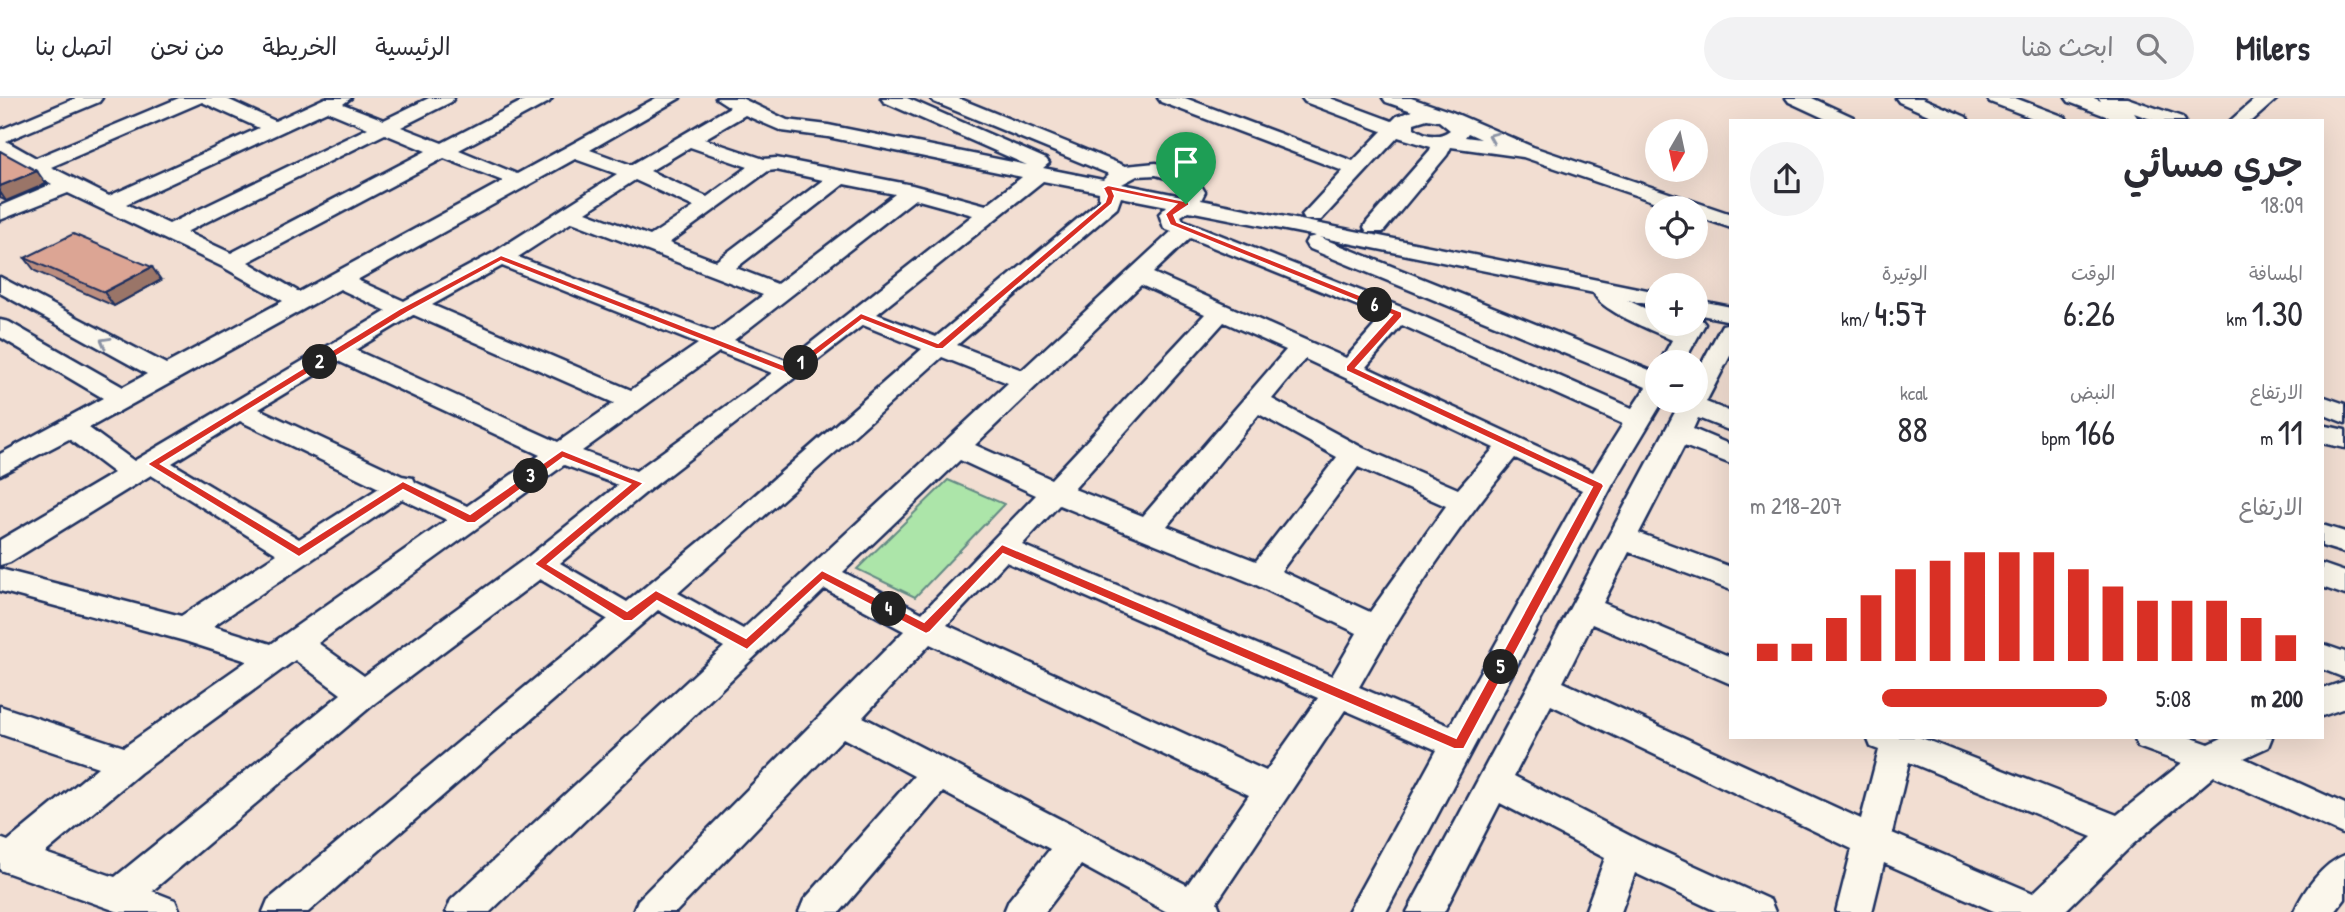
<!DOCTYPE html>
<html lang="ar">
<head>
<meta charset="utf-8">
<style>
  body { margin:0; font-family:"Patrick Hand","Playpen Sans Arabic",sans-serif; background:#f2f2f3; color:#2b2b33; direction:rtl; height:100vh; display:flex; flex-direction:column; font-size:26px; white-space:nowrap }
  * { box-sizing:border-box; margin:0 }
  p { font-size:23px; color:#7c7c81 }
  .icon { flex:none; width:38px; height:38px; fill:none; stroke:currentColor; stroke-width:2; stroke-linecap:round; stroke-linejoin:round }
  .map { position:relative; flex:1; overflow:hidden; direction:ltr }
  .details { position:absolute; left:1729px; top:21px; width:595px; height:620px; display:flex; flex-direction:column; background:#fff; border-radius:0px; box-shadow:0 7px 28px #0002; direction:rtl }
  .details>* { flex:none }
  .needle { width:46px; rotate:189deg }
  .fabs { position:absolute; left:1645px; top:21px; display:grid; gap:14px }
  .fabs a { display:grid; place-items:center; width:63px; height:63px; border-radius:50%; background:#fff; box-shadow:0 7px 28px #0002; font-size:35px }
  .pin { position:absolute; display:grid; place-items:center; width:60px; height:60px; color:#fff; margin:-72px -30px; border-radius:50% 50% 50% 0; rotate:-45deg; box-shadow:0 0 7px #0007 }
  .pin .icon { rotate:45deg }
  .km { position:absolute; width:35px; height:35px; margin:-18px; border-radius:50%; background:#222; color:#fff; font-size:19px; line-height:35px; text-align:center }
  .round { display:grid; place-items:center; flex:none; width:74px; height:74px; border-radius:37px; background:#f2f2f3 }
  .overview { display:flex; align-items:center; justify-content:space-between; height:119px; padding:0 21px }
  h1 { font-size:38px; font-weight:600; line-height:52px }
  .stats { display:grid; grid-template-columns:repeat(3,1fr); gap:10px; height:119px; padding:7px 21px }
  .stats div { display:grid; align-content:center }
  .stats b { font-size:35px; font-weight:600 }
  .stats small { font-size:19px; font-weight:400 }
  .stats p { font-size:19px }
  .chart { height:196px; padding:14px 21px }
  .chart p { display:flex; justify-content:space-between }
  .chart svg { width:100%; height:126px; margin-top:7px; stroke:#d93025; stroke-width:6 }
  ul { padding:0 21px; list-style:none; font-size:23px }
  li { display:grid; grid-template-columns:112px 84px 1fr; align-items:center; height:52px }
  li i { height:18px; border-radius:9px; background:#d93025 }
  header { display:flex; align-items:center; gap:42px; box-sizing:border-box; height:98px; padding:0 35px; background:#fff; border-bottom:2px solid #e1e1e2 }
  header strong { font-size:33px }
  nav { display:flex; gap:38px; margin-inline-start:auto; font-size:24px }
  .search { width:490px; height:63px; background:#f2f2f3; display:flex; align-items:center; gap:18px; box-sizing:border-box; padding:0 24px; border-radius:38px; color:#7c7c81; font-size:26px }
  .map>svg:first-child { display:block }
  .green { fill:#ace5a9; stroke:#648a84; stroke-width:2 }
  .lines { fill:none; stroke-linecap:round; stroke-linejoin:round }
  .minor-casing { stroke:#1b2f5e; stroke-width:5 }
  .minor { fill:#fbf7ec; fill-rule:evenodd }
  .wall { fill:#bd8e7f; stroke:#1b2f5e; stroke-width:2 }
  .shaded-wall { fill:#9a7468; stroke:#1b2f5e; stroke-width:2 }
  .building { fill:#dca594; stroke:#1b2f5e; stroke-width:2 }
  .oneway { stroke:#8b93a5 }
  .route { fill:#d93025; stroke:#fff; stroke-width:2; fill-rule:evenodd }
</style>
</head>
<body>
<header>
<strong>Milers</strong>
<div class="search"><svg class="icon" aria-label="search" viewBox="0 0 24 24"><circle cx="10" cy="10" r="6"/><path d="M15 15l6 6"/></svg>ابحث هنا</div>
<nav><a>الرئيسية</a><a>الخريطة</a><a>من نحن</a><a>اتصل بنا</a></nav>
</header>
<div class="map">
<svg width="2345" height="814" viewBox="0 0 2345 814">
  <rect width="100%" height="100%" fill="#f2ded2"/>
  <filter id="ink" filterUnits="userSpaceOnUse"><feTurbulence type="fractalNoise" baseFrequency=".0143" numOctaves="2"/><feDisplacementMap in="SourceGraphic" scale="14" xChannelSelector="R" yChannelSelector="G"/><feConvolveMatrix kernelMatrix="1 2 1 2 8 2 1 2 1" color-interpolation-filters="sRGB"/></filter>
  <g filter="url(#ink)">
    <path class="green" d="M 948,382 L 1004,406 L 915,499 L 857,471 Z"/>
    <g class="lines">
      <g class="minor-casing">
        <path id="minor" d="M 76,0 L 102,0 L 99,4 L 6,43 L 36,60 L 179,0 L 225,0 L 275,23 L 325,0 L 351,0 L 343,6 L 384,22 L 429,0 L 454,0 L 451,4 L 401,29 L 442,45 L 528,0 L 552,0 L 549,4 L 459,52 L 517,76 L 656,0 L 680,0 L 590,52 L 631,67 L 730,9 L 716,0 L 741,0 L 787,22 L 828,27 L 1027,67 L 884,4 L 881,0 L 907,0 L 1046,61 L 1049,65 L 1043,70 L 1103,82 L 1109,76 L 934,4 L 931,0 L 958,0 L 1125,68 L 1156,65 L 1185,71 L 1194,76 L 1205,94 L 1201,102 L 1657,194 L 1657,208 L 1627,202 L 1657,216 L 1657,226 L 1696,226 L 1696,219 L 1701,221 L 1705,226 L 1684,264 L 1660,264 L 1672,242 C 1655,233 1598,212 1594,195 L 1319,139 L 1657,275 L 1657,303 L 1663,303 L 1612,388 L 1386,814 L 1348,814 L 1437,652 L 1345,612 L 1217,804 L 1221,814 L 1167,814 L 1081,767 L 1045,814 L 1004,814 L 1009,802 L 1050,751 L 943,694 L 840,814 L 799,814 L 804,802 L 914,678 L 843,640 L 676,814 L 633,814 L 638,802 L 904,533 L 825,491 L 490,814 L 446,814 L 451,802 L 724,549 L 658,512 L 308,814 L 263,814 L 268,802 L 607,521 L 540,481 L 375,605 L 152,793 L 175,802 L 180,814 L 119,814 L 0,772 L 0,740 L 8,743 L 98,669 L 0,636 L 0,608 L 124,649 L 247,563 L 185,543 L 0,493 L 0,471 L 181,518 L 277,456 L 151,377 L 10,464 L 0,467 L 0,442 L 114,375 L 69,341 L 0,377 L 0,356 L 103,300 L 0,239 L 0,222 L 9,224 L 123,289 L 147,276 L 0,195 L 0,179 L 166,266 L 283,203 L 223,169 L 68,95 L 0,122 L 0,108 L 52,86 L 0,56 L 0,32 ZM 202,4 L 259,30 L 109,98 L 51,69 ZM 327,13 L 368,30 L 169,126 L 126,106 ZM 745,17 L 782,33 L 828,39 L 1022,79 L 986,107 L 912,87 L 776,60 L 764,61 L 704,41 ZM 385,36 L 426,53 L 231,155 L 186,134 ZM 690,49 L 748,69 L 707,99 L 650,73 ZM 444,60 L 503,83 L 299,194 L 248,164 ZM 575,61 L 617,76 L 493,155 L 404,203 L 357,182 ZM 776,72 L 823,82 L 716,163 L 669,145 L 768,73 ZM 1156,77 L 1179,84 L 1183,94 L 1182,98 L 1122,86 L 1137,78 ZM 635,82 L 694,109 L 650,138 L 586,114 ZM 1043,83 L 1099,94 L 1099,103 L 936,239 L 877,216 ZM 844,86 L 895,96 L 777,186 L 736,170 ZM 1121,99 L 1167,108 L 1159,116 L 1164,130 L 1172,133 L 1022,272 L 957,247 L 1117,110 ZM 915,101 L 973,117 L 788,263 L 734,242 ZM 1189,113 L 1316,138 L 1308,140 L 1305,145 L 1308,150 L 1646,289 L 1632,310 L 1406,211 L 1183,122 L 1181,118 ZM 572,124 L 763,197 L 714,234 L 518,159 ZM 1190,140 L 1383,218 L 1346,260 L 1153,175 ZM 502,168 L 698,246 L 631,292 L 432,207 ZM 1141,187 L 1205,216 L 1051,381 L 975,347 ZM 340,191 L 387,213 L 134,363 L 89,330 ZM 413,217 L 414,217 L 614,305 L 558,344 L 355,252 ZM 1224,224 L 1286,252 L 1143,418 L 1074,391 ZM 863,227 L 922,251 L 731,418 L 627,504 L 560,465 L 649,392 ZM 1402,227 L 1623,326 L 1593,374 L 1366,269 ZM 719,254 L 772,275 L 636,373 L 582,353 ZM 942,259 L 1008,285 L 743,531 L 678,495 ZM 1305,261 L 1494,350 L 1458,391 L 1363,350 L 1272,301 ZM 338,263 L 540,357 L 467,408 L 415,384 L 413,380 L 402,378 L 259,311 ZM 1259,316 L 1337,359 L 1256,463 L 1167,428 ZM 240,323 L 379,390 L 299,441 L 172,365 ZM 1515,360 L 1582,392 L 1450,628 L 1359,589 C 1404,508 1456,431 1515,360 ZM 960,362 L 1036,397 L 922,515 L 843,474 ZM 564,367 L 618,387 L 529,458 L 364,578 L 318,545 ZM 1358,369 L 1446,408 L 1370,514 L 1281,473 ZM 402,401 L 447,422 L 271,546 L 213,528 ZM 1059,407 L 1252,485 L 1357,535 L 1332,578 L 1022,447 ZM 1006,464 L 1318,600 L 1266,673 L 947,527 ZM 930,546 L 1249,697 L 1187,787 L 863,619 ZM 295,562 L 341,596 L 115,779 L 45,755 L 140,675 Z
          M 1158,0 L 1185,0 L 1353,63 L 1382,33 L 1305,4 L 1302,0 L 1330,0 L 1392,23 L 1397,18 L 1412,13 L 1386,4 L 1383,0 L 1411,0 L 1452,14 L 1533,49 L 1731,116 L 1731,130 L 1696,118 L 1696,110 L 1673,110 L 1523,59 L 1451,49 L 1447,57 L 1383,134 L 1367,134 L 1364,129 L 1367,124 L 1430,52 L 1431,49 L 1398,39 L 1321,122 L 1305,122 L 1302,117 L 1343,73 L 1161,4 ZM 1427,21 L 1439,23 L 1450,32 C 1438,41 1426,38 1414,30 L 1414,25 ZM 1468,35 L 1481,41 L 1465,39 Z
          M 1786,0 L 1812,0 L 1853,19 L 1856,23 L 1830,23 L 1789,4 Z
          M 1896,0 L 1922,0 L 1966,19 L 1969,23 L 1942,23 L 1899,4 Z
          M 1987,0 L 2015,0 L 2065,19 L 2068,23 L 2040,23 L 1990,4 Z
          M 2066,0 L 2094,0 L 2101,3 L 2099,0 L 2127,0 L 2182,19 L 2185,23 L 2156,23 L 2134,15 L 2137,19 L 2134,23 L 2119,23 L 2069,4 Z
          M 2256,0 L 2278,0 L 2252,23 L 2230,23 Z
          M 1696,202 L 1731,209 L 1731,223 L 1696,216 Z
          M 1731,225 L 1731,256 L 1706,304 L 1731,314 L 1731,333 L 1698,320 L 1693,331 L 1731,347 L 1731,366 L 1684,348 L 1639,435 L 1731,469 L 1731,492 L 1629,454 L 1603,505 L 1731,559 L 1731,586 L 1592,526 L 1563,584 L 1861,721 L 1879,652 L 1871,649 L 1867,639 L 1919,639 L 2117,717 L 2182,665 L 2138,649 L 2134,639 L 2189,639 L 2209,646 L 2224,639 L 2272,639 L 2268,649 L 2244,660 L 2345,706 L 2345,737 L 2214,678 L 2133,746 L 2064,814 L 1996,814 L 1884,765 L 1872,814 L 1836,814 L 1852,751 L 1551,607 L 1514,678 L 1638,742 L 1770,802 L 1775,814 L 1718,814 L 1635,775 L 1621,814 L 1585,814 L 1605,760 L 1500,705 L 1444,814 L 1407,814 L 1681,303 L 1696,303 L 1696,276 L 1722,227 ZM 1909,664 L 2092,739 L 2033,795 L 1892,735 Z
          M 2322,298 L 2345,306 L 2345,325 L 2322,316 Z
          M 2322,327 L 2345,332 L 2345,350 L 2322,345 Z
          M 2322,427 L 2345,434 L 2345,455 L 2322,448 Z
          M 2322,466 L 2345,474 L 2345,497 L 2322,489 Z
          M 2322,546 L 2345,554 L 2345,580 L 2322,571 Z
          M 2345,583 L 2345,610 L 2322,618 L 2322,591 Z
          M 2345,757 L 2345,801 L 2335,814 L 2294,814 C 2303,793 2323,765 2345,757 Z"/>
      </g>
      <use href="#minor" class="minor"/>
    </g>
    <path class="wall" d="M 0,53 L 46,86 L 6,103 L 0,100 Z
      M 25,160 L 161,182 L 114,208 L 35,173 Z"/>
    <path class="shaded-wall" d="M 37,73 L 46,86 L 6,103 L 0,94 L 0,88 Z
      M 152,169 L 161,182 L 114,208 L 104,194 Z"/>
    <path class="building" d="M 0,53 L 37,73 L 0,88 Z
      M 73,136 L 152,169 L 104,194 L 25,160 Z"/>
    <defs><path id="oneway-chevron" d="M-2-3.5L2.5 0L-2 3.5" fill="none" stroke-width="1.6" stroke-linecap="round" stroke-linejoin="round" transform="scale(1.75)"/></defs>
    <g class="oneway">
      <use href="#oneway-chevron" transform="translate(1493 39) rotate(-157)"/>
      <use href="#oneway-chevron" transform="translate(105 244) rotate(-151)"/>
    </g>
  </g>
  <path class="route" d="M 1108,87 L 1189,104 L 1189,107 L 1174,117 L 1177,124 L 1402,214 L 1402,219 L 1356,270 L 1602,385 L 1604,388 L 1464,651 L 1454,651 L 1003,456 L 930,534 L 926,536 L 823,482 L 747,552 L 657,503 L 632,523 L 624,523 L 534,466 L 630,386 L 563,360 L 475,425 L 467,425 L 403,392 L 299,459 L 147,366 L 401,210 L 501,157 L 789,269 L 861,215 L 938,245 L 1105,104 L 1107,98 L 1103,90 ZM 1113,93 L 1176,106 L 1165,116 L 1170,127 L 1392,217 L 1346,268 L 1346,273 L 1592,389 L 1456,640 L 1002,446 L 924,524 L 822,472 L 746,540 L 656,492 L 627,513 L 548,466 L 644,385 L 562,352 L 470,416 L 403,383 L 299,449 L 161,366 L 408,214 L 501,163 L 791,277 L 862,222 L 936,251 L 943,251 L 1112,106 L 1115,98 Z"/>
</svg>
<div class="fabs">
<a><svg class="needle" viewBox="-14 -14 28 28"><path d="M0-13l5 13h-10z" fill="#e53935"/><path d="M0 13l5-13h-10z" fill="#7c7c81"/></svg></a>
<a><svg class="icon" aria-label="locate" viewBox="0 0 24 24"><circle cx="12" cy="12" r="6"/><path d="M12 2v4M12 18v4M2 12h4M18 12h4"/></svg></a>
<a>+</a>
<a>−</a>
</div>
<div class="pin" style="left:1186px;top:106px;background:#1e9e55"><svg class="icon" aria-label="arrive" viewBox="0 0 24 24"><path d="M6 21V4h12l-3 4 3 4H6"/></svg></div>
<b class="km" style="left:801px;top:265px">1</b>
<b class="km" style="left:320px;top:264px">2</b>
<b class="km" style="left:531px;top:378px">3</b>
<b class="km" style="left:889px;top:511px">4</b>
<b class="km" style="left:1501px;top:569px">5</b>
<b class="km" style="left:1375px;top:207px">6</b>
<section class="details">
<div class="overview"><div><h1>جري مسائي</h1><p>18:09</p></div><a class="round"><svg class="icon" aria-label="share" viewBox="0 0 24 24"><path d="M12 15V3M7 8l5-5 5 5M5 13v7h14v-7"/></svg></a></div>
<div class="stats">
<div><p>المسافة</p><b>1.30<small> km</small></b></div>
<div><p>الوقت</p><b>6:26</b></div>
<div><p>الوتيرة</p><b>4:57<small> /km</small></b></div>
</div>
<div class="stats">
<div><p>الارتفاع</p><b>11<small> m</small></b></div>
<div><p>النبض</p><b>166<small> bpm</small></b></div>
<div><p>kcal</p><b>88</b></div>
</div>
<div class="chart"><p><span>الارتفاع</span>207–218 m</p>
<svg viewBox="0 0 160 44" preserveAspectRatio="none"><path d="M5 44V38M15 44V38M25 44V29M35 44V21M45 44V12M55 44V9M65 44V6M75 44V6M85 44V6M95 44V12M105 44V18M115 44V23M125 44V23M135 44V23M145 44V29M155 44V35"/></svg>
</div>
<ul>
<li><b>200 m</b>5:08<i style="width:63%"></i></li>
</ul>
</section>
</div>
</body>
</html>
